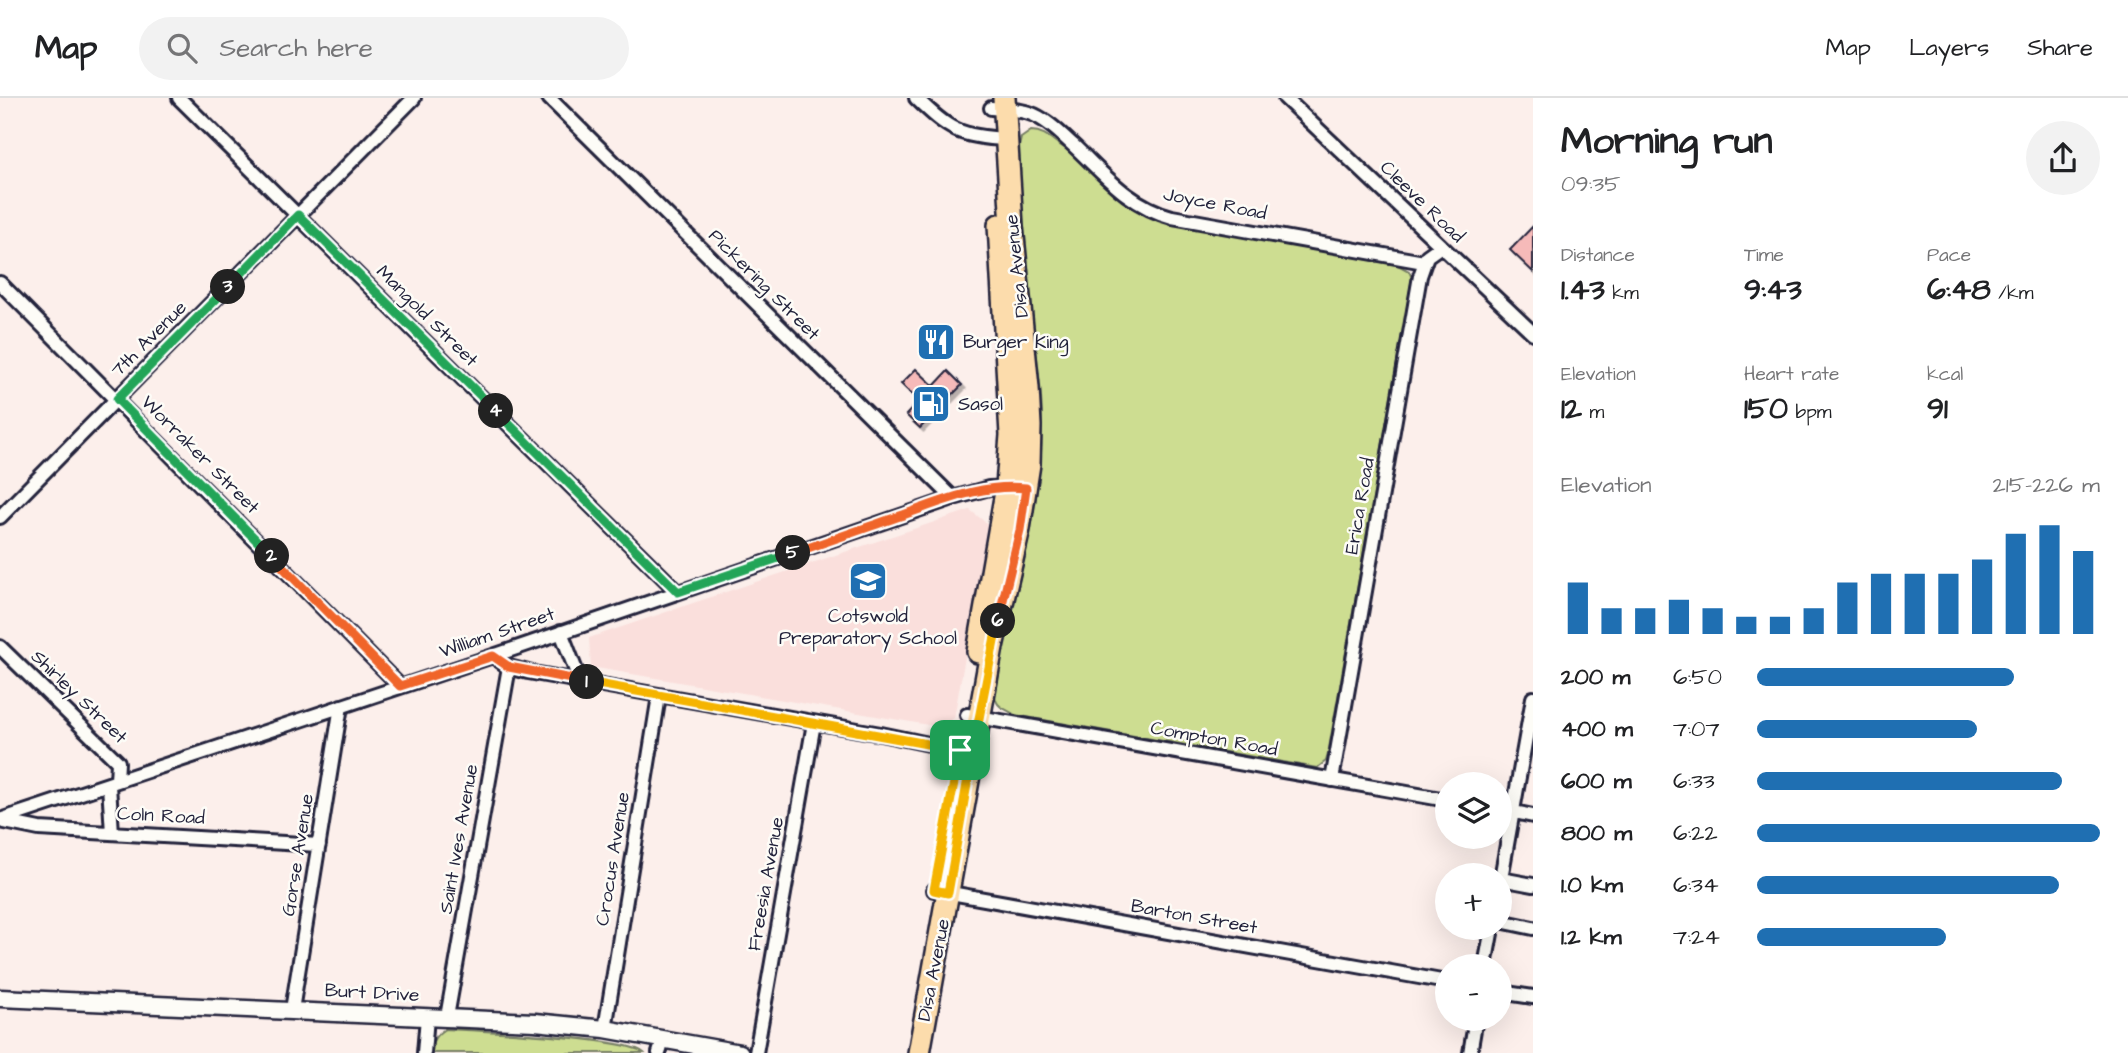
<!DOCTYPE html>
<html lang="en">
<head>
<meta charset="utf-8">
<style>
  body { margin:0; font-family:"Architects Daughter",sans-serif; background:#f2f2f2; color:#202124; height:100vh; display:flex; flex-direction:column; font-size:26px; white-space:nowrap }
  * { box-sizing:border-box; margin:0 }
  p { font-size:23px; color:#757577 }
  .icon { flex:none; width:38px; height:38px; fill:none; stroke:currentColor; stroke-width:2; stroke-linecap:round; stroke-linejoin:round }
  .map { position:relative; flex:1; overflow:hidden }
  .panel { display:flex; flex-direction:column; background:#fff; width:595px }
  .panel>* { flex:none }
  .buttons { position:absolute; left:1435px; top:674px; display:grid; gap:14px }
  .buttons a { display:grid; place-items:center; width:77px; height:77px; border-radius:50%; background:#fff; box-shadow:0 7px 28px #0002; font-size:35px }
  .pin { position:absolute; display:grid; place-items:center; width:60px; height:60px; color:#fff; margin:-30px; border-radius:14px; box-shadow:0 4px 10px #0006 }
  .km { position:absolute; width:35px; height:35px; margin:-18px; border-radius:50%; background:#222; color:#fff; font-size:19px; line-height:35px; text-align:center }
  .round { display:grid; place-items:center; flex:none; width:74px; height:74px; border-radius:37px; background:#f2f2f2 }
  .head { display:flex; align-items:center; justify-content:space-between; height:119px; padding:0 28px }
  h1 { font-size:38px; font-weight:700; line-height:52px }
  .stats { display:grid; grid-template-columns:repeat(3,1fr); gap:10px; height:119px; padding:7px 28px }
  .stats div { display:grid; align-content:center }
  .stats b { font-size:30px; font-weight:700 }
  .stats small { font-size:19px; font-weight:400 }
  .stats p { font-size:19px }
  .chart { height:196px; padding:14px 28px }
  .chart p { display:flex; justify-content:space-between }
  .chart svg { width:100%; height:126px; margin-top:7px; stroke:#1f6fb2; stroke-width:6 }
  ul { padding:0 28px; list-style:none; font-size:23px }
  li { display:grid; grid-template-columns:112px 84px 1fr; align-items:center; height:52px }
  li i { height:18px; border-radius:9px; background:#1f6fb2 }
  header { display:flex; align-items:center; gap:42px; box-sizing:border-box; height:98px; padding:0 35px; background:#fff; border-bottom:2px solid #e0e0e0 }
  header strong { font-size:33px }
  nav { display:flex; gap:38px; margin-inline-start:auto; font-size:24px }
  .search { width:490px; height:63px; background:#f2f2f2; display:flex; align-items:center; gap:18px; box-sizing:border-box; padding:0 24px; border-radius:38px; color:#757577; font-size:26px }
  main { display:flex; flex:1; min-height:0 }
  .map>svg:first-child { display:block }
  .built { fill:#fadfdc }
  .green { fill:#cddd91; stroke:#788066; stroke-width:2 }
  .building { fill:#f6bab9; stroke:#22223b; stroke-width:2; filter:url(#shadow) }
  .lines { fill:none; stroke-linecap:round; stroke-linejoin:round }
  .minor-casing { stroke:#22223b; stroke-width:18 }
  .tertiary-casing { stroke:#22223b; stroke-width:21 }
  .primary-casing { stroke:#22223b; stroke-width:26 }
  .minor { stroke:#fdfcf7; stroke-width:12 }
  .tertiary { stroke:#fdfcf7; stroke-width:16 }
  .primary { stroke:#fcdcac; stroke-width:21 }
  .split-1-casing { stroke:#fff; stroke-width:14 }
  .split-2-casing { stroke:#fff; stroke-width:14 }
  .split-3-casing { stroke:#fff; stroke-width:14 }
  .split-4-casing { stroke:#fff; stroke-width:14 }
  .split-5-casing { stroke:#fff; stroke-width:14 }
  .split-6-casing { stroke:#fff; stroke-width:14 }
  .split-7-casing { stroke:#fff; stroke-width:14 }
  .split-1 { stroke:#f5b400; stroke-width:9 }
  .split-2 { stroke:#f0652b; stroke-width:9 }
  .split-3 { stroke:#22a559; stroke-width:9 }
  .split-4 { stroke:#22a559; stroke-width:9 }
  .split-5 { stroke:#22a559; stroke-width:9 }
  .split-6 { stroke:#f0652b; stroke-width:9 }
  .split-7 { stroke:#f5b400; stroke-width:9 }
  .labels { text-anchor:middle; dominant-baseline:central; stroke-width:5; stroke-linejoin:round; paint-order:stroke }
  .street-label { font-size:19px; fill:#22223b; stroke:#fdfcf7 }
  .poi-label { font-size:19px; fill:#22223b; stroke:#fdfcf7; text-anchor:start }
</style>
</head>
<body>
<header>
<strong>Map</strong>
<div class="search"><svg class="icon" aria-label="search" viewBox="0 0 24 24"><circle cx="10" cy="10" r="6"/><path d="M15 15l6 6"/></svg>Search here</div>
<nav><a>Map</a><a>Layers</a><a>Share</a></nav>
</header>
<main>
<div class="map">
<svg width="1533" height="955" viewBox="0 0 1533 955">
  <defs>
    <filter id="shadow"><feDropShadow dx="3.5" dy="3.5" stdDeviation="0" flood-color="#0004"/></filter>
  </defs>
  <rect width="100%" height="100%" fill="#fcefeb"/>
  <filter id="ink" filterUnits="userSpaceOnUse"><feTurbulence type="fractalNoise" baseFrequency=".0143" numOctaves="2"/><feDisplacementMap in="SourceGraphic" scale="14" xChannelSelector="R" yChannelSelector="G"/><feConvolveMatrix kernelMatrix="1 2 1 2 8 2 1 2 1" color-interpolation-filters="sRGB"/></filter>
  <g filter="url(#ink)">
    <path class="built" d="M 970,412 L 989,427 L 954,620 L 940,629 L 591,569 L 589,540 Z"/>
    <path class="green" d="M 1031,33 C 1048,33 1055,47 1069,52 C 1104,86 1127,117 1177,127 L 1398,167 L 1409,173 L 1412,180 L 1328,656 L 1326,663 L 1317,670 L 1015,617 C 1000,607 997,612 993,590 C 1012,507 1043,408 1042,323 C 1042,280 1033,239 1029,196 C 1023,151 1021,104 1017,58 L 1021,40 Z
      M 445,931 C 478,933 627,939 644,955 L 430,955 C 431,944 435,937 445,931 Z"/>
    <path class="building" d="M 1533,128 L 1533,174 L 1510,152 Z
      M 916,271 L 934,288 L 948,273 L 962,287 L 920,330 L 906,317 L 919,303 L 901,286 Z"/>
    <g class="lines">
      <g class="minor-casing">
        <path id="minor" d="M 179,0 L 678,494
          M 549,0 L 953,400
          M 916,0 C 949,32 960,39 1006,41
          M 1285,0 L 1533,235
          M 991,10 C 1003,11 1017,11 1029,15 C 1045,20 1060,35 1073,47 C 1104,76 1129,108 1172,119 L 1424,164
          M 0,185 L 400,588
          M 0,419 L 414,0
          M 561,534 L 580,583
          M 0,549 L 118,664 L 117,683
          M 493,558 L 509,569 L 528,574 L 881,636 L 972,655
          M 967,617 L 1447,702
          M 1332,682 L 1420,178 L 1427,158 L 1441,148
          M 109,687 L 112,735
          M 1500,711 L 1533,718
          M 0,722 L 493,558 L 953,400 L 989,390 L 1013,389
          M 0,723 L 39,731 L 319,747
          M 1501,781 L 1533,787
          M 1500,786 L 1533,600
          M 934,792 L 1447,884
          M 1500,823 L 1533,830
          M 1485,868 L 1492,830
          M 1500,894 L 1533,899
          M 292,912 L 341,608
          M 447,919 L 509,569
          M 605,931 L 659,598
          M 424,955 L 427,919
          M 659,955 L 664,940
          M 756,955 L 814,625
          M 1470,955 L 1476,920"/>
      </g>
      <g class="tertiary-casing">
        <path id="tertiary" d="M 0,900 L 535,924 L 605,931 L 740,955"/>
      </g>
      <g class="primary-casing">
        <path id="primary" d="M 978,554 L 1007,388 L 1011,337 L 999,127
          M 919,955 L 992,549 L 1019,431 L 1029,366 L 1030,328 L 1028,290 L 1012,128 L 1004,0"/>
      </g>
      <use href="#minor" class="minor"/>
      <use href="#tertiary" class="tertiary"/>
      <use href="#primary" class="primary"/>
    </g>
  </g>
  <g class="lines" filter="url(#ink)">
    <g class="split-1-casing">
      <path id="split-1" d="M 587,584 L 960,652"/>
    </g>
    <g class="split-2-casing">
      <path id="split-2" d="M 272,458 L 400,588 L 493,558 L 509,569 L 587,584"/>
    </g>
    <g class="split-3-casing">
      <path id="split-3" d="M 228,189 L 117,301 L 272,458"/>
    </g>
    <g class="split-4-casing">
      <path id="split-4" d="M 228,189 L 298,117 L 496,313"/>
    </g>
    <g class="split-5-casing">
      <path id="split-5" d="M 496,313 L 678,494 L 793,455"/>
    </g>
    <g class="split-6-casing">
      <path id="split-6" d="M 793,455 C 829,443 865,430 900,418 C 941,404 982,385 1026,390 L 1020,432 L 998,523"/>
    </g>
    <g class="split-7-casing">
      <path id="split-7" d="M 960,652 L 934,792 L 948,795 L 974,646 L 998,523"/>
    </g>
    <use href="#split-1" class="split-1"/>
    <use href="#split-2" class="split-2"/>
    <use href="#split-3" class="split-3"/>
    <use href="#split-4" class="split-4"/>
    <use href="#split-5" class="split-5"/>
    <use href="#split-6" class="split-6"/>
    <use href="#split-7" class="split-7"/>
  </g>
  <defs>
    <g id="restaurant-square" transform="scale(2.0125)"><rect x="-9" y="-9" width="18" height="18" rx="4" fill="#1f6fb2" stroke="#fdfcf7"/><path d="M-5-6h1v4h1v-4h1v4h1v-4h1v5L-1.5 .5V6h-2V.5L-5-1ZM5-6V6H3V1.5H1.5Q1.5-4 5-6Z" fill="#fff"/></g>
    <g id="fuel-square" transform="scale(2.0125)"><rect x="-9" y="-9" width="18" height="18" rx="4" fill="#1f6fb2" stroke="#fdfcf7"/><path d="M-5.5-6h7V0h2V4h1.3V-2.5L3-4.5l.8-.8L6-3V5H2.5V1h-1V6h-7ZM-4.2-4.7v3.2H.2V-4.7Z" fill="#fff"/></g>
    <g id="school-square" transform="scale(2.0125)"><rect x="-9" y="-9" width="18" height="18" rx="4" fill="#1f6fb2" stroke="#fdfcf7"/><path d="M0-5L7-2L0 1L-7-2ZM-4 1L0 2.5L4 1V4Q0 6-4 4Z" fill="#fff"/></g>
  </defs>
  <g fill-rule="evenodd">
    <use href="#restaurant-square" x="936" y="244"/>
    <use href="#fuel-square" x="931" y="306"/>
    <use href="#school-square" x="868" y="483"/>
  </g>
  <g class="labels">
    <g class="street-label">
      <text transform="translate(1422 104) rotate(44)">Cleeve Road</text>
      <text transform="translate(1215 106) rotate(11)">Joyce Road</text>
      <text transform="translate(1017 168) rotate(-96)">Disa Avenue</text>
      <text transform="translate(764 187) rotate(45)">Pickering Street</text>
      <text transform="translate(427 218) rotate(45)">Mangold Street</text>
      <text transform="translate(149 241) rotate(-45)">7th Avenue</text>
      <text transform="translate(200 357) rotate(45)">Worraker Street</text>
      <text transform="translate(1360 408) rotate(-80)">Erica Road</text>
      <text transform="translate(497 535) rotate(-19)">William Street</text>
      <text transform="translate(79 599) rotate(44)">Shirley Street</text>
      <text transform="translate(1214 641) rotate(10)">Compton Road</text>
      <text transform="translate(161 718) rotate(3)">Coln Road</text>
      <text transform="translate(459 741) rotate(-80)">Saint Ives Avenue</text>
      <text transform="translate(298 757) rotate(-81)">Gorse Avenue</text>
      <text transform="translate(613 761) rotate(-81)">Crocus Avenue</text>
      <text transform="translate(766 786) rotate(-80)">Freesia Avenue</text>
      <text transform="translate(1194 819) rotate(10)">Barton Street</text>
      <text transform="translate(934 872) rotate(-79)">Disa Avenue</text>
      <text transform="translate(372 895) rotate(3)">Burt Drive</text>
    </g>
    <g class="poi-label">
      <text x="963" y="244">Burger King</text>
      <text x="958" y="306">Sasol</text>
      <text x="868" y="518" text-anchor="middle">Cotswold<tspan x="868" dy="22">Preparatory School</tspan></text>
    </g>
  </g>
</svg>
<div class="buttons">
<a><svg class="icon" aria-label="layers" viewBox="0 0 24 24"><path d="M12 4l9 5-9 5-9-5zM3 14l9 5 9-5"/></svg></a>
<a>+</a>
<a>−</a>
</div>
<div class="pin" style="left:960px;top:652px;background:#1e9e55"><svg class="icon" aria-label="arrive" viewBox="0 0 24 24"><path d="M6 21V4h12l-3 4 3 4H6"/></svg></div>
<b class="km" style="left:587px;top:584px">1</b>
<b class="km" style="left:272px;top:458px">2</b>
<b class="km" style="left:228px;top:189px">3</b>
<b class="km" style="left:496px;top:313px">4</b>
<b class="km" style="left:793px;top:455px">5</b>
<b class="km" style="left:998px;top:523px">6</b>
</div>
<section class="panel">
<div class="head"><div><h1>Morning run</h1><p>09:35</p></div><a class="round"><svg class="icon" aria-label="share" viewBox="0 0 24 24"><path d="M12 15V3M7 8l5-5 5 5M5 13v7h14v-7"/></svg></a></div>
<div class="stats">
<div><p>Distance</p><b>1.43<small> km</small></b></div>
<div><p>Time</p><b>9:43</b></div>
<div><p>Pace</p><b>6:48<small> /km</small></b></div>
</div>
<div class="stats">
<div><p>Elevation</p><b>12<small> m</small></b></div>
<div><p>Heart rate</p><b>150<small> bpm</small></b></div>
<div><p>kcal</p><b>91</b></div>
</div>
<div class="chart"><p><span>Elevation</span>215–226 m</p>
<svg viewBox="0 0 160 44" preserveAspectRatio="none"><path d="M5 44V26M15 44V35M25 44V35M35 44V32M45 44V35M55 44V38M65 44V38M75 44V35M85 44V26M95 44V23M105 44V23M115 44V23M125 44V18M135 44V9M145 44V6M155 44V15"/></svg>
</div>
<ul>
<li><b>200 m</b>6:50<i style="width:75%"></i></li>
<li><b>400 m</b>7:07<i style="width:64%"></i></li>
<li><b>600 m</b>6:33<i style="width:89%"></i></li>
<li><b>800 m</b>6:22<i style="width:100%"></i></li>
<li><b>1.0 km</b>6:34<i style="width:88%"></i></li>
<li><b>1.2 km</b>7:24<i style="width:55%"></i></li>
</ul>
</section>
</main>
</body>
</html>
